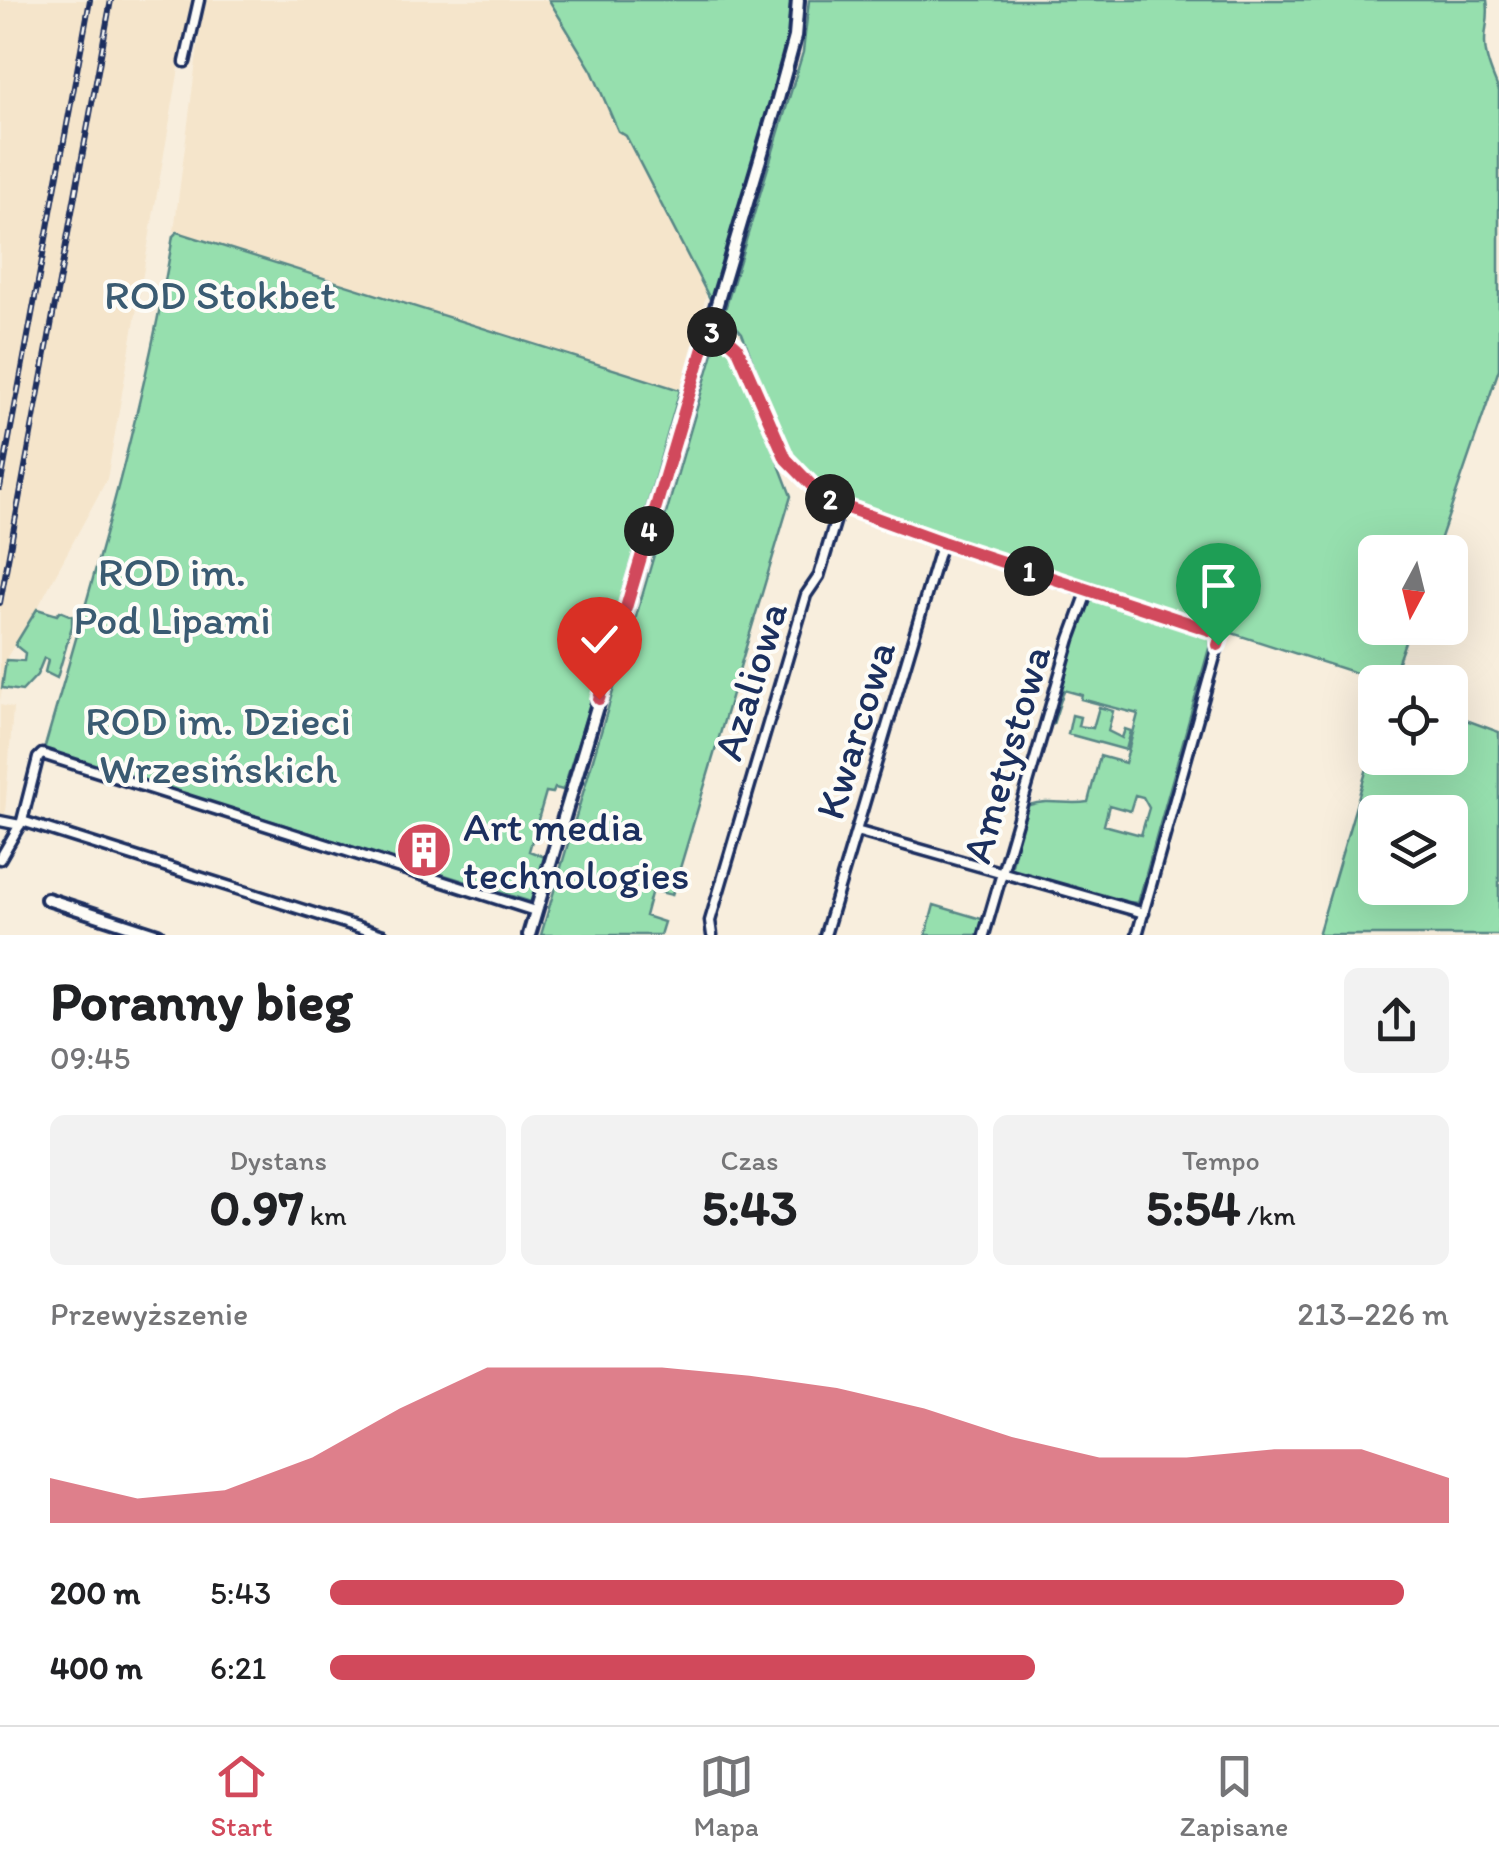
<!DOCTYPE html>
<html lang="pl">
<head>
<meta charset="utf-8">
<style>
  body { margin:0; font-family:Itim,sans-serif; background:#f2f2f2; color:#202124; height:100vh; display:flex; flex-direction:column; font-size:38px; white-space:nowrap }
  * { box-sizing:border-box; margin:0 }
  p { font-size:32px; color:#757577 }
  .icon { flex:none; width:55px; height:55px; fill:none; stroke:currentColor; stroke-width:2; stroke-linecap:round; stroke-linejoin:round }
  .map { position:relative; height:935px; overflow:hidden }
  .details { display:flex; flex-direction:column; background:#fff; flex:1 }
  .details>* { flex:none }
  .needle { width:65px; rotate:187deg }
  .controls { position:absolute; left:1358px; top:535px; display:grid; gap:20px }
  .controls a { display:grid; place-items:center; width:110px; height:110px; border-radius:15px; background:#fff; box-shadow:0 10px 40px #0002; font-size:50px }
  .pin { position:absolute; display:grid; place-items:center; width:85px; height:85px; color:#fff; margin:-102px -42px; border-radius:50% 50% 50% 0; rotate:-45deg; box-shadow:0 0 10px #0007 }
  .pin .icon { rotate:45deg }
  .km { position:absolute; width:50px; height:50px; margin:-25px; border-radius:50%; background:#222; color:#fff; font-size:28px; line-height:50px; text-align:center }
  .round { display:grid; place-items:center; flex:none; width:105px; height:105px; border-radius:15px; background:#f2f2f2 }
  .overview { display:flex; align-items:center; justify-content:space-between; height:170px; padding:0 50px }
  h1 { font-size:55px; font-weight:800; line-height:75px }
  .stats { display:grid; grid-template-columns:repeat(3,1fr); gap:15px; height:170px; padding:10px 50px }
  .stats div { display:grid; align-content:center; border-radius:15px; background:#f2f2f2; text-align:center }
  .stats b { font-size:50px; font-weight:800 }
  .stats small { font-size:28px; font-weight:400 }
  .stats p { font-size:28px }
  .chart { height:280px; padding:20px 50px }
  .chart p { display:flex; justify-content:space-between }
  .chart svg { width:100%; height:180px; margin-top:10px; fill:#d1495b; opacity:.7 }
  ul { padding:0 50px; list-style:none; font-size:32px }
  li { display:grid; grid-template-columns:160px 120px 1fr; align-items:center; height:75px }
  li i { height:25px; border-radius:12px; background:#d1495b }
  .tabs { display:flex; justify-content:space-around; align-items:center; height:140px; border-top:2px solid #e0e0e0; background:#fff; font-size:28px; color:#757577 }
  .tabs a { display:grid; justify-items:center; gap:5px }
  .tabs .on { color:#d1495b }
  .map>svg:first-child { display:block }
  .built { fill:#f5e5cb }
  .green { fill:#96dfae; stroke:#588786; stroke-width:2.5; fill-rule:evenodd }
  .lines { fill:none; stroke-linecap:round; stroke-linejoin:round }
  .minor-casing { stroke:#1b2f5e; stroke-width:15 }
  .tertiary-casing { stroke:#1b2f5e; stroke-width:18 }
  .minor { stroke:#fdfcf7; stroke-width:8 }
  .tertiary { stroke:#fdfcf7; stroke-width:10 }
  .rail-casing { stroke:#1b2f5e; stroke-width:6 }
  .rail { stroke:#fdfcf7; stroke-width:2.5; stroke-dasharray:8; stroke-linecap:butt }
  .route-casing { stroke:#fff; stroke-width:20 }
  .route { stroke:#d1495b; stroke-width:12 }
  .labels { text-anchor:middle; dominant-baseline:central; stroke-width:8; stroke-linejoin:round; paint-order:stroke }
  .park-label { font-size:42px; fill:#3a5b72; stroke:#fdfcf7 }
  .street-label { font-size:42px; fill:#1b2f5e; stroke:#fdfcf7 }
  .poi-label { font-size:42px; fill:#1b2f5e; stroke:#fdfcf7; text-anchor:start }
</style>
</head>
<body>
<div class="map">
<svg width="1499" height="935" viewBox="0 0 1499 935">
  <rect width="100%" height="100%" fill="#f8eedd"/>
  <filter id="ink" filterUnits="userSpaceOnUse"><feTurbulence type="fractalNoise" baseFrequency=".01" numOctaves="2"/><feDisplacementMap in="SourceGraphic" scale="20" xChannelSelector="R" yChannelSelector="G"/><feConvolveMatrix kernelMatrix="1 2 1 2 8 2 1 2 1" color-interpolation-filters="sRGB"/></filter>
  <g filter="url(#ink)">
    <path class="built" d="M 0,0 L 191,0 L 107,479 L 37,609 L 7,657 L 0,701 Z
      M 204,0 L 562,0 L 708,288 L 680,390 L 174,231 Z
      M 0,705 L 13,708 L 5,814 L 0,813 Z"/>
    <path class="green" d="M 549,0 L 792,0 L 786,55 L 716,295 L 710,299 L 626,136 L 618,131 L 592,71 Z
      M 809,0 L 1487,0 C 1490,19 1485,25 1485,42 C 1485,59 1493,76 1499,91 L 1499,369 L 1436,552 L 1375,552 L 1375,628 L 1410,628 L 1392,678 L 1395,682 L 1384,682 L 962,546 L 846,503 L 805,474 L 783,443 L 742,333 L 724,313 L 803,52 Z
      M 177,232 L 680,390 L 614,622 L 598,617 L 591,639 L 609,646 L 563,790 L 555,788 L 553,793 L 546,792 L 529,851 L 545,857 L 531,902 L 44,750 C 93,579 144,411 173,236 Z
      M 717,339 L 732,351 L 747,381 L 791,496 L 672,895 L 652,890 L 645,916 L 664,922 L 660,935 L 541,935 L 619,671 L 623,672 L 634,634 L 633,627 Z
      M 1094,598 L 1211,637 L 1211,641 L 1138,903 L 1111,900 L 1011,870 L 1023,816 L 1029,805 C 1050,798 1067,806 1088,802 L 1100,756 L 1125,763 L 1138,714 L 1081,699 L 1082,695 L 1064,690 L 1053,724 L 1050,722 L 1071,641 L 1086,602 ZM 1135,795 L 1143,797 L 1149,808 L 1141,835 L 1104,825 L 1109,805 L 1130,811 Z
      M 37,609 L 57,615 L 60,611 L 72,616 L 72,626 L 57,678 L 45,672 L 48,660 L 44,658 L 37,675 L 22,691 L 2,688 L 6,660 L 24,661 L 25,653 L 15,645 Z
      M 1099,707 L 1113,711 L 1108,731 L 1122,738 L 1125,729 L 1131,731 L 1126,750 L 1068,734 L 1072,715 L 1080,717 L 1078,726 L 1093,728 Z
      M 1450,714 L 1499,732 L 1499,935 L 1318,935 L 1375,741 L 1375,758 L 1450,758 ZM 1375,812 L 1450,812 L 1450,888 L 1375,888 Z
      M 934,905 L 985,920 L 980,935 L 926,935 Z"/>
    <g class="lines">
      <g class="minor-casing">
        <path id="minor" d="M 185,62 L 199,0
          M 708,331 L 729,339 L 737,347 L 786,459 L 819,494 L 840,505 L 942,542 L 1221,635 L 1137,935
          M 0,821 L 20,825
          M 22,821 L 383,935
          M 856,831 L 1144,913
          M 0,859 L 22,821 L 38,758 L 42,754 L 535,911
          M 712,935 L 710,921 L 806,595 L 819,576 L 840,505
          M 825,935 L 942,542
          M 984,935 L 1070,639 L 1088,590"/>
      </g>
      <g class="tertiary-casing">
        <path id="tertiary" d="M 47,899 L 158,935
          M 529,935 L 778,99 L 795,37 L 798,0"/>
      </g>
      <use href="#minor" class="minor"/>
      <use href="#tertiary" class="tertiary"/>
      <g class="rail-casing">
        <path id="rail" d="M 0,488 L 90,0
          M 0,603 L 111,0"/>
      </g>
      <use href="#rail" class="rail"/>
    </g>
  </g>
  <g class="lines" filter="url(#ink)">
    <g class="route-casing">
      <path id="route" d="M 599,699 L 708,331 L 728,339 L 737,347 L 786,459 L 820,494 L 840,505 L 942,542 L 1213,631 L 1221,636 L 1218,645"/>
    </g>
    <use href="#route" class="route"/>
  </g>
  <defs>
    <g id="building-disc" transform="scale(2.875)"><circle r="9.5" fill="#d1495b" stroke="#fdfcf7"/><path d="M-4-6H4V6H1V3H-1V6H-4ZM-2.5-4.3h1.7v1.8h-1.7ZM.8-4.3h1.7v1.8H.8ZM-2.5-1h1.7V.8h-1.7ZM.8-1h1.7V.8H.8Z" fill="#fff"/></g>
  </defs>
  <g fill-rule="evenodd">
    <use href="#building-disc" x="424" y="850"/>
  </g>
  <g class="labels">
    <g class="park-label">
      <text x="220" y="294">ROD Stokbet</text>
      <text x="172" y="571">ROD im.<tspan x="172" dy="48">Pod Lipami</tspan></text>
      <text x="218" y="720">ROD im. Dzieci<tspan x="218" dy="48">Wrzesińskich</tspan></text>
    </g>
    <g class="street-label">
      <text transform="translate(750 681) rotate(-73)">Azaliowa</text>
      <text transform="translate(855 730) rotate(-73)">Kwarcowa</text>
      <text transform="translate(1006 754) rotate(-74)">Ametystowa</text>
    </g>
    <g class="poi-label">
      <text x="463" y="826">Art media<tspan x="463" dy="48">technologies</tspan></text>
    </g>
  </g>
</svg>
<div class="controls">
<a><svg class="needle" viewBox="-14 -14 28 28"><path d="M0-13l5 13h-10z" fill="#e53935"/><path d="M0 13l5-13h-10z" fill="#757577"/></svg></a>
<a><svg class="icon" aria-label="locate" viewBox="0 0 24 24"><circle cx="12" cy="12" r="6"/><path d="M12 2v4M12 18v4M2 12h4M18 12h4"/></svg></a>
<a><svg class="icon" aria-label="layers" viewBox="0 0 24 24"><path d="M12 4l9 5-9 5-9-5zM3 14l9 5 9-5"/></svg></a>
</div>
<div class="pin" style="left:1218px;top:645px;background:#1e9e55"><svg class="icon" aria-label="arrive" viewBox="0 0 24 24"><path d="M6 21V4h12l-3 4 3 4H6"/></svg></div>
<div class="pin" style="left:599px;top:699px;background:#d93025"><svg class="icon" aria-label="check" viewBox="0 0 24 24"><path d="M5 12l5 5 9-10"/></svg></div>
<b class="km" style="left:1029px;top:571px">1</b>
<b class="km" style="left:830px;top:499px">2</b>
<b class="km" style="left:712px;top:332px">3</b>
<b class="km" style="left:649px;top:531px">4</b>
</div>
<section class="details">
<div class="overview"><div><h1>Poranny bieg</h1><p>09:45</p></div><a class="round"><svg class="icon" aria-label="share" viewBox="0 0 24 24"><path d="M12 15V3M7 8l5-5 5 5M5 13v7h14v-7"/></svg></a></div>
<div class="stats">
<div><p>Dystans</p><b>0.97<small> km</small></b></div>
<div><p>Czas</p><b>5:43</b></div>
<div><p>Tempo</p><b>5:54<small> /km</small></b></div>
</div>
<div class="chart"><p><span>Przewyższenie</span>213–226 m</p>
<svg viewBox="0 0 160 44" preserveAspectRatio="none"><path d="M0 44V33L10 38L20 36L30 28L40 16L50 6L60 6L70 6L80 8L90 11L100 16L110 23L120 28L130 28L140 26L150 26L160 33V44z"/></svg>
</div>
<ul>
<li><b>200 m</b>5:43<i style="width:96%"></i></li>
<li><b>400 m</b>6:21<i style="width:63%"></i></li>
</ul>
</section>
<nav class="tabs">
<a class="on"><svg class="icon" aria-label="home" viewBox="0 0 24 24"><path d="M3 11l9-7 9 7M6 9v11h12V9"/></svg>Start</a>
<a><svg class="icon" aria-label="map" viewBox="0 0 24 24"><path d="M3 6l6-2 6 2 6-2v14l-6 2-6-2-6 2zM9 4v14M15 6v14"/></svg>Mapa</a>
<a><svg class="icon" aria-label="saved" viewBox="0 0 24 24"><path d="M7 4h10v16l-5-4-5 4z"/></svg>Zapisane</a>
</nav>
</body>
</html>
